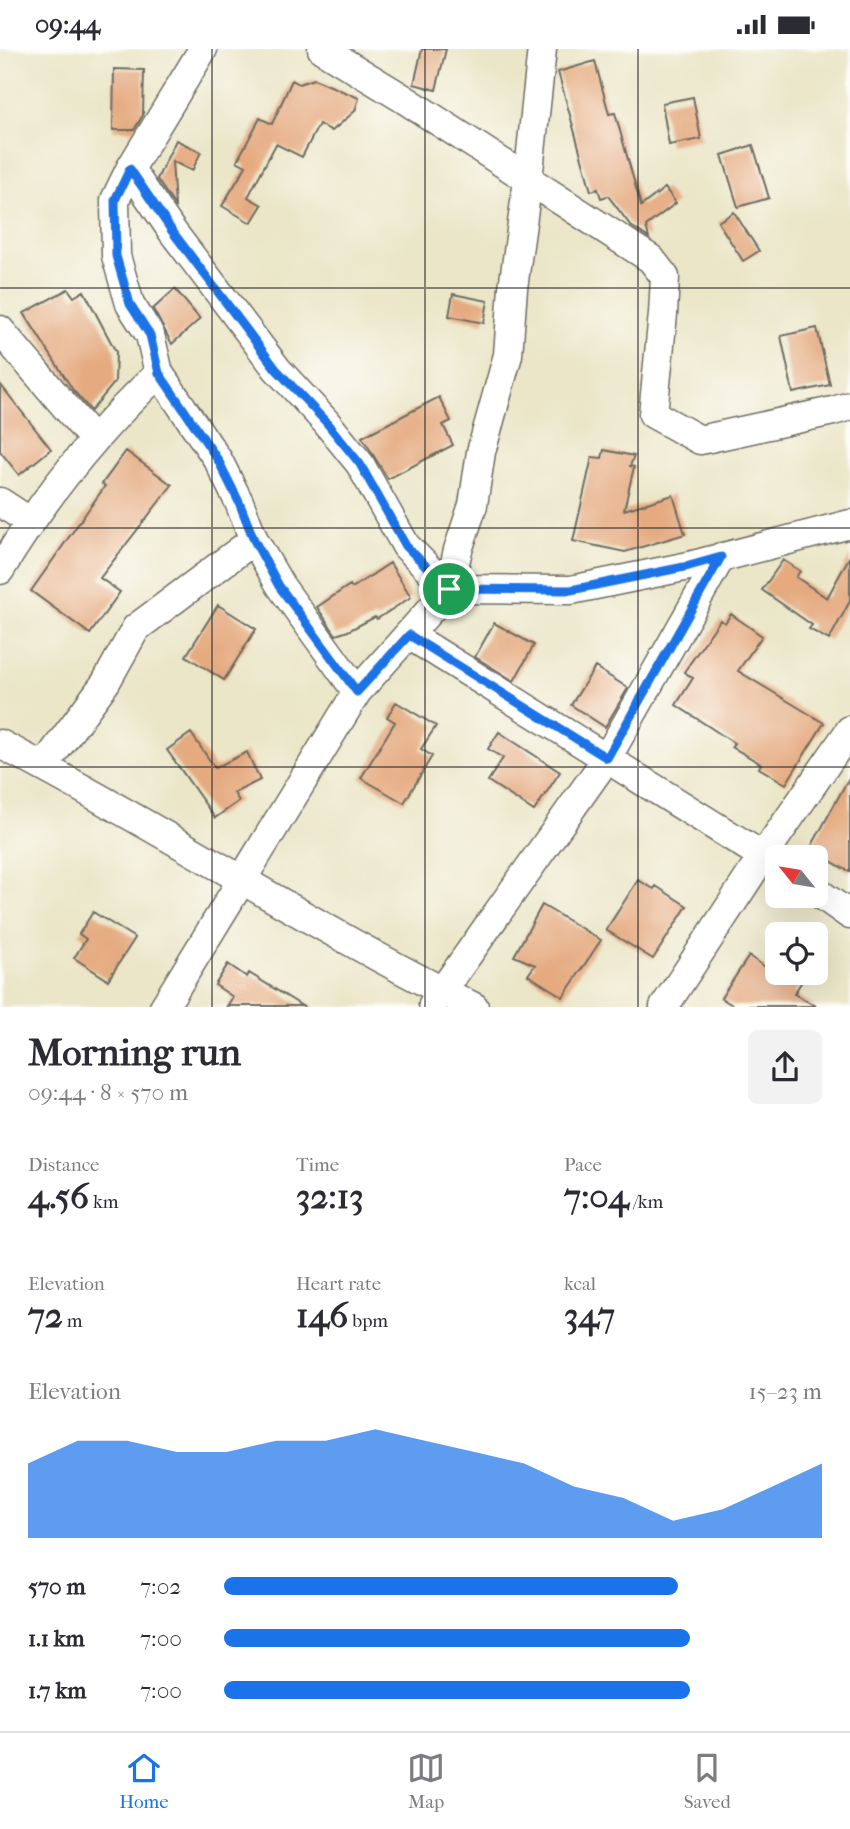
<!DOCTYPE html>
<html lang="en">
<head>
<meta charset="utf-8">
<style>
  body { margin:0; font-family:"IM FELL French Canon",serif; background:#f2f2f3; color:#2b2b33; height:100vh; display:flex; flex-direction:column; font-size:26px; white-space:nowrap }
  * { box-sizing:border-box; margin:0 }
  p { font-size:23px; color:#7c7c81 }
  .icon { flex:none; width:38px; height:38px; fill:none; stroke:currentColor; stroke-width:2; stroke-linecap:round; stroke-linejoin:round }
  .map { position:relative; height:958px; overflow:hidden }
  .sheet { display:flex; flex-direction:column; background:#fff; flex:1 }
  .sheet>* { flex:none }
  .needle { width:46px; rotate:300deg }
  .tools { position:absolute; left:765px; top:796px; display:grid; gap:14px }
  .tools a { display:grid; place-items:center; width:63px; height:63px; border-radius:10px; background:#fff; box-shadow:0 7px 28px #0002; font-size:35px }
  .pin { position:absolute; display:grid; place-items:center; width:60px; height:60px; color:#fff; margin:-30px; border:4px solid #fff; border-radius:50%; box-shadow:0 2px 7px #0007 }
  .round { display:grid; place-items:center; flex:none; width:74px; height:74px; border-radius:10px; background:#f2f2f3 }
  .summary { display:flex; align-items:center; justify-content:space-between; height:119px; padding:0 28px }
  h1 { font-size:38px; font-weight:800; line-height:52px }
  .figures { display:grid; grid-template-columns:repeat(3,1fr); gap:10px; height:119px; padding:7px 28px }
  .figures div { display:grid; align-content:center }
  .figures b { font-size:35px; font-weight:800 }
  .figures small { font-size:19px; font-weight:400 }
  .figures p { font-size:19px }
  .chart { height:196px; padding:14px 28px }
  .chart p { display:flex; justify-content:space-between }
  .chart svg { width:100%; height:126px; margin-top:7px; fill:#1a73e8; opacity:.7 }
  ul { padding:0 28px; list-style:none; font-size:23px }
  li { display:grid; grid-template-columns:112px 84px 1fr; align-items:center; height:52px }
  li i { height:18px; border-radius:9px; background:#1a73e8 }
  .status { display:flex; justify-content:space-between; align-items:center; height:49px; padding:0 35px; background:#fff; direction:ltr }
  .status svg { height:19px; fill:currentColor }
  .tab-bar { display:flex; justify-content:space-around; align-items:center; height:98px; border-top:2px solid #e1e1e2; background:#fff; font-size:19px; color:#7c7c81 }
  .tab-bar a { display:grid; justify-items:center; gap:4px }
  .tab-bar .active { color:#1a73e8 }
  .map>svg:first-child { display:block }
  .building { fill:#e5aa80 }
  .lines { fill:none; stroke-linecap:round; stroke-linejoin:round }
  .minor-casing { stroke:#6e6c62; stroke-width:31 }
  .minor { stroke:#fff; stroke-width:28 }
  .route-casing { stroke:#fff; stroke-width:14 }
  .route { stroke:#1a73e8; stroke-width:9 }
  .grid { fill:none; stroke:#2b2b2b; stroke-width:2; stroke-opacity:0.55 }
</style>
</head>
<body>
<div class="status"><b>09:44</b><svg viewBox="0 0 49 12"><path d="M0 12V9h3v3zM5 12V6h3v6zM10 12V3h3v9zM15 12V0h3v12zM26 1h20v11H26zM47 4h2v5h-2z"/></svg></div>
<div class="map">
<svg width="850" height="958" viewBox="0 0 850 958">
  <rect width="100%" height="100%" fill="#fdfcf7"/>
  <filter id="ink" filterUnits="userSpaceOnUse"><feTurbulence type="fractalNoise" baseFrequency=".0143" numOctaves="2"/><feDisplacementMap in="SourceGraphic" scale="14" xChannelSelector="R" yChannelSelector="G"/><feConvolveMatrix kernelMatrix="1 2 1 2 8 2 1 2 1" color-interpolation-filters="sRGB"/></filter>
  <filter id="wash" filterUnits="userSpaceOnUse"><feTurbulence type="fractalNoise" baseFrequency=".00686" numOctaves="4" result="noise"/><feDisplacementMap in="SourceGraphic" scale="28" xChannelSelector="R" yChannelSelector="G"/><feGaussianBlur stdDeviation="1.57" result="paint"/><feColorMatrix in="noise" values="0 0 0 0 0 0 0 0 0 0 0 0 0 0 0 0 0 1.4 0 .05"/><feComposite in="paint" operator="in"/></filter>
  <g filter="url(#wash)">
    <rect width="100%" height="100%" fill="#ebe6c8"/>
    <g id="blocks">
      <path class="building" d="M 422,0 L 446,0 L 436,41 L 414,35 Z
        M 595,12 L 609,65 L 615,64 L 641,157 L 665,139 L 676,154 L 646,177 L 649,189 L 631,177 L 608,147 L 601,149 L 598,140 L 591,142 L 558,23 Z
        M 114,20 L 144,21 L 143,66 L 134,81 L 113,81 Z
        M 314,30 L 359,49 L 355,62 L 332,82 L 319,75 L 302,108 L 276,95 L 248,148 L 262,156 L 251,174 L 222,157 L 246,117 L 237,112 L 260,69 L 272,75 L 292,31 L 299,35 Z
        M 693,48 L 701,90 L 669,96 L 662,54 Z
        M 176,91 L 201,103 L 192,122 L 172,112 L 175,157 L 157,130 Z
        M 753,96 L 769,149 L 738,158 L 722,106 Z
        M 734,163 L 759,202 L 743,212 L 718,173 Z
        M 68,240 L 74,248 L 84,242 L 116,303 L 115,333 L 91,362 L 73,341 L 24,264 Z
        M 175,240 L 200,270 L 172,295 L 153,260 Z
        M 453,245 L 488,252 L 484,274 L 449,267 Z
        M 817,279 L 830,336 L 793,344 L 781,287 Z
        M 0,335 L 51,400 L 19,426 L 0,402 Z
        M 439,348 L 451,372 L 443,376 L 453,396 L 388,430 L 362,388 Z
        M 604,401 L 634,407 L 630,417 L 634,418 L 624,461 L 673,446 L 685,485 L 625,503 L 573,492 L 592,408 L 602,409 Z
        M 126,402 L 172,436 L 100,529 L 120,543 L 90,585 L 31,542 L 105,437 L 102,435 Z
        M 850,507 L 850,552 L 829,591 L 809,580 L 812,576 L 762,541 L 783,511 L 800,522 L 796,528 L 827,549 Z
        M 390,514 L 411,548 L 377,570 L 375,568 L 348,582 L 336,586 L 317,558 L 350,536 L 352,539 Z
        M 218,556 L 256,580 L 224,631 L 186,607 Z
        M 731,565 L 762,587 L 738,622 L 824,674 L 786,735 L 759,719 L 761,715 L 732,698 L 734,694 L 676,656 L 693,629 L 684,623 L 720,571 L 725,574 Z
        M 494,574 L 534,596 L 514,632 L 475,608 Z
        M 595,618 L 628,639 L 605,678 L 571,656 Z
        M 396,653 L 436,677 L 421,700 L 432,707 L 404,754 L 361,729 L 395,673 L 387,668 Z
        M 499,683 L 560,723 L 534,762 L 488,732 L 503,709 L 488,700 Z
        M 191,684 L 215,719 L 247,703 L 260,731 L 234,744 L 239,752 L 215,769 L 167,701 Z
        M 850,727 L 850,823 L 810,800 Z
        M 638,831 L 654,840 L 656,837 L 687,857 L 653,910 L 606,881 Z
        M 542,856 L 601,891 L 563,948 L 528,926 L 535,916 L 514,907 Z
        M 93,863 L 135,889 L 108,931 L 74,909 L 86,890 L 79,885 Z
        M 749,907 L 774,924 L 807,924 L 794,945 L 816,957 L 734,957 L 721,949 Z
        M 228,915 L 247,928 L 249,924 L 302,957 L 227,957 L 233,948 L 215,936 Z"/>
    </g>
  </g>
  <g filter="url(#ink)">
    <use href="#blocks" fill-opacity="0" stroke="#6e6c62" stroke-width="2"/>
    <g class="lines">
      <g class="minor-casing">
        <path id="minor" d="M 322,0 L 404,50 L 651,210 L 665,228 L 663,265 L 653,365 L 700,391 L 833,362 L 850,357
          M 130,120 L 172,182 L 277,320 L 326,373 L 360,415 L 406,497 L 449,540
          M 0,281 L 94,391
          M 159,324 L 218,411 L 239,453 L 254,491 L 280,536 L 357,643
          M 0,453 L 29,472
          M 0,521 C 44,448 97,382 159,324 L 150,286 L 130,255 L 116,207 L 115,151 L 130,120 L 203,0
          M 449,540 L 458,501 L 473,456 L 481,403 L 508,306 L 513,239 L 528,131 L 542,0
          M 409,586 L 777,816
          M 0,695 C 160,778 312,878 474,958
          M 43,718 L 106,633 L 136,579 L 254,491
          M 816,842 L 850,866
          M 433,955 L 607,709 L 721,508
          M 164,958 L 357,643 L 449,540 L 571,541 L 689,517 L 850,475
          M 664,958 L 763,807 L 850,681"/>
      </g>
      <use href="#minor" class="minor"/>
    </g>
  </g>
  <g class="lines" filter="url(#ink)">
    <g class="route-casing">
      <path id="route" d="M 130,120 L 172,182 L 276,320 L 326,373 L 360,415 L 406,497 L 449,540 L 571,541 L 689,517 L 721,508 L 607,709 L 409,586 L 357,643 L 279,537 L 254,491 L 239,453 L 218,411 L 159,324 L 150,286 L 130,255 L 116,207 L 115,151 Z"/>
    </g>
    <use href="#route" class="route"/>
  </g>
  <path class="grid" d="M 212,0 L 212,958M 425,0 L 425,958M 638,0 L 638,958M 0,239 L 850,239M 0,479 L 850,479M 0,718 L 850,718"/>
</svg>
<div class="tools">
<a><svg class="needle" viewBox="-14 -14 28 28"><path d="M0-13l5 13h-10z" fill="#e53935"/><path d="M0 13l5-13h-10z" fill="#7c7c81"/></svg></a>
<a><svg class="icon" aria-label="locate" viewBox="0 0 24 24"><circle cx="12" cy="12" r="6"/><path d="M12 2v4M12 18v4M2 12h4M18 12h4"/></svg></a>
</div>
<div class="pin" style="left:449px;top:540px;background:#1e9e55"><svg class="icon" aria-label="arrive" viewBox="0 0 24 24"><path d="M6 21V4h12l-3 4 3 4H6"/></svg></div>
</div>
<section class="sheet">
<div class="summary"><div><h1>Morning run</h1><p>09:44 · 8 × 570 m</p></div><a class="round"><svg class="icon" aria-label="share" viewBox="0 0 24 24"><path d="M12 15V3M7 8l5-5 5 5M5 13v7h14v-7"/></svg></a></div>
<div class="figures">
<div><p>Distance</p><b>4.56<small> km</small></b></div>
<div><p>Time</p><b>32:13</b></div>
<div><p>Pace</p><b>7:04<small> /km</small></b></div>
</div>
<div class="figures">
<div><p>Elevation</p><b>72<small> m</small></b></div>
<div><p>Heart rate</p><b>146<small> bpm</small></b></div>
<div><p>kcal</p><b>347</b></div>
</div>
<div class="chart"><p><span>Elevation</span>15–23 m</p>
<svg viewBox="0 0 160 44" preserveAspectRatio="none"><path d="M0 44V18L10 10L20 10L30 14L40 14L50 10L60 10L70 6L80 10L90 14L100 18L110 26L120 30L130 38L140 34L150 26L160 18V44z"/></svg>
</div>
<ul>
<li><b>570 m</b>7:02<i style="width:76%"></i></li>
<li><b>1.1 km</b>7:00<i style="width:78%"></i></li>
<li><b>1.7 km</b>7:00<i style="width:78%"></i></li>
</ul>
</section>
<nav class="tab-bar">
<a class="active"><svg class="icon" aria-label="home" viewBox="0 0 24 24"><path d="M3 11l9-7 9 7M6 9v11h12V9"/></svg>Home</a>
<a><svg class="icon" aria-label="map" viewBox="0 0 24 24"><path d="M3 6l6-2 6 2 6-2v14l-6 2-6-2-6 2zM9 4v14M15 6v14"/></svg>Map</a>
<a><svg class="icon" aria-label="saved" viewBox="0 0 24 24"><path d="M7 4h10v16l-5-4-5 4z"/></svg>Saved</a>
</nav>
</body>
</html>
